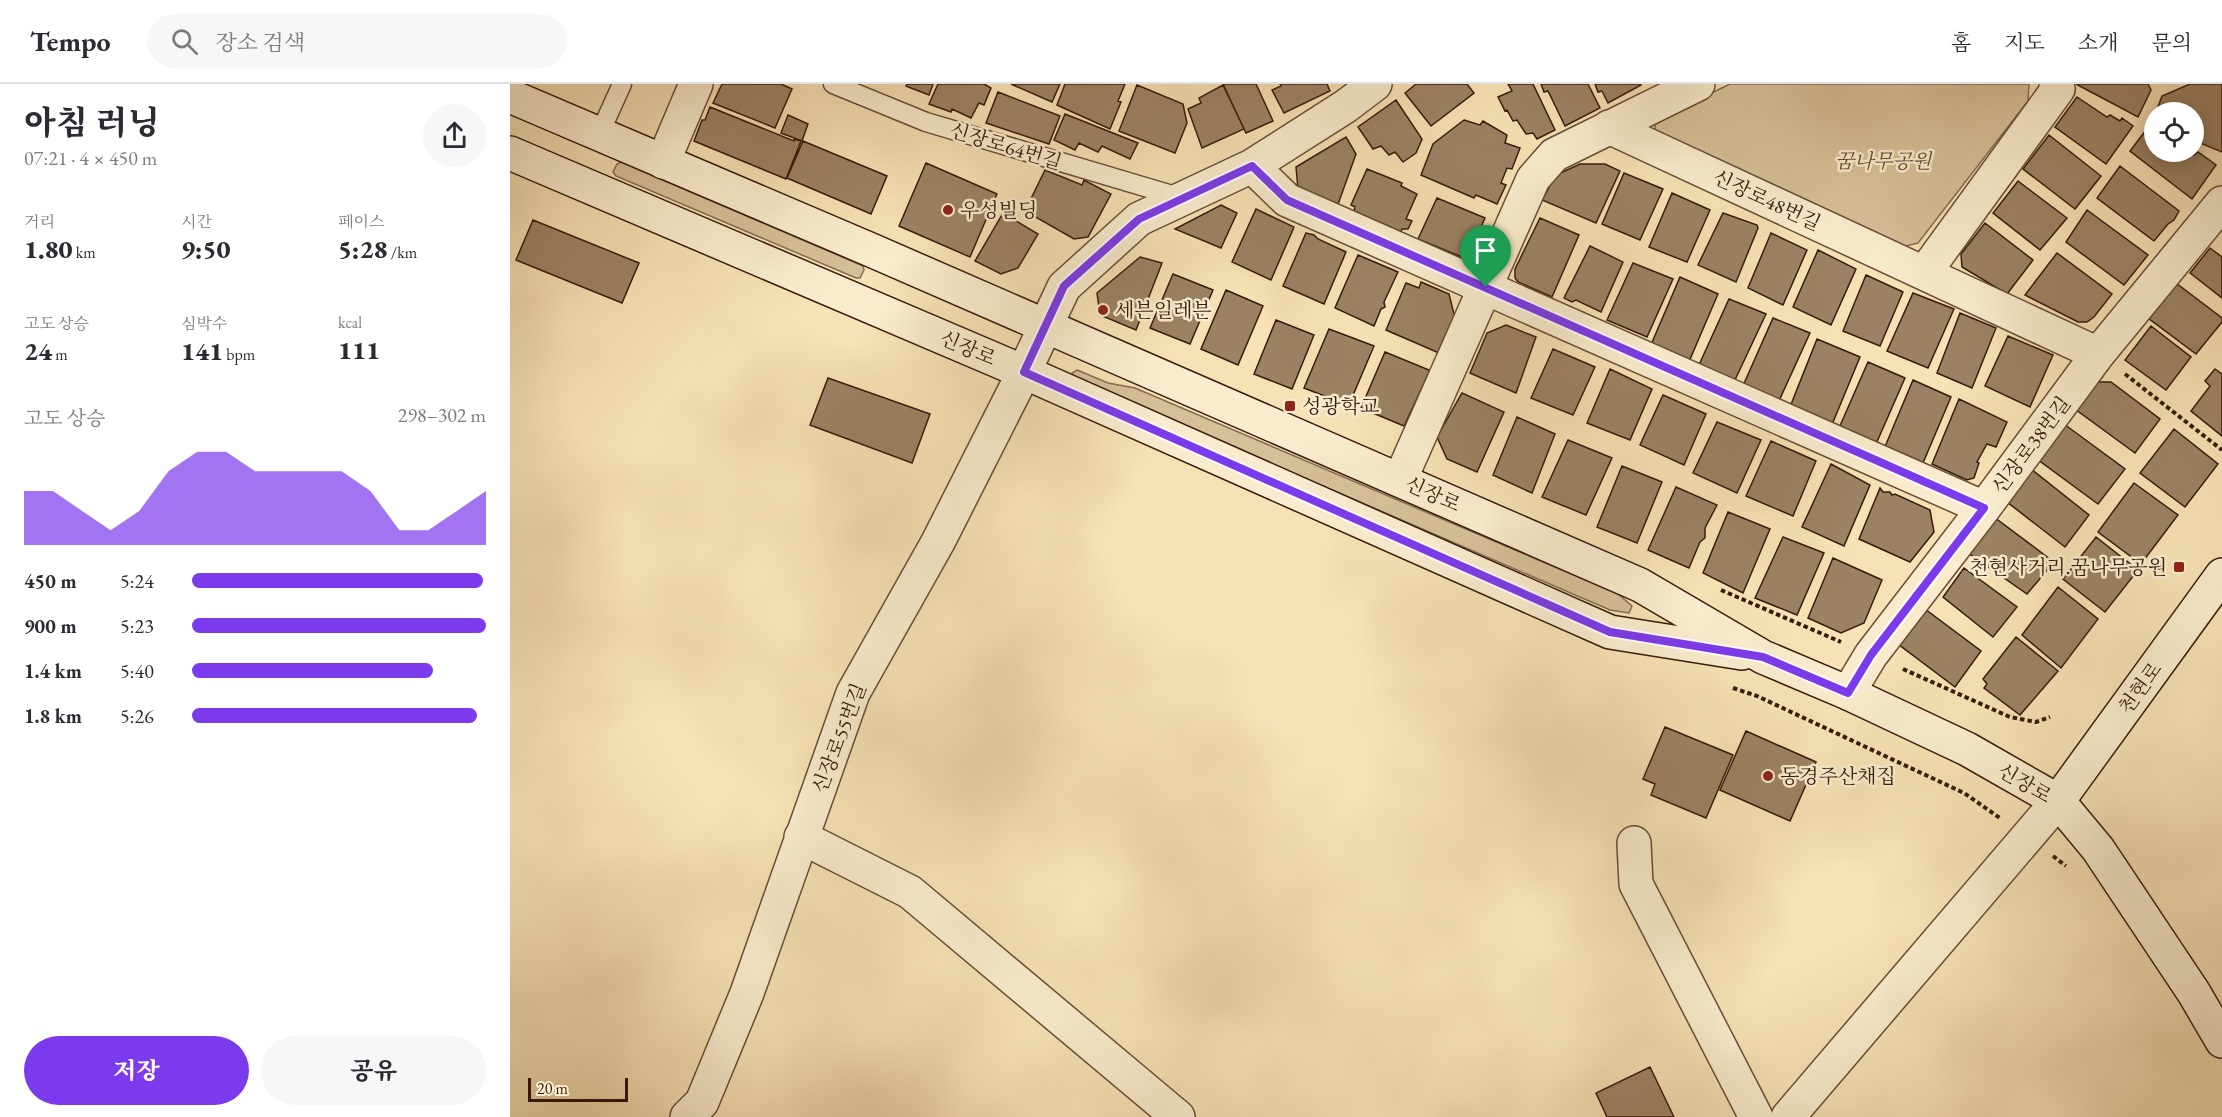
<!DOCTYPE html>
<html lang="ko">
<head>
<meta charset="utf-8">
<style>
  body { margin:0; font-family:"EB Garamond","Noto Serif KR",serif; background:#f7f7f7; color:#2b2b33; height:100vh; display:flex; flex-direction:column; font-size:22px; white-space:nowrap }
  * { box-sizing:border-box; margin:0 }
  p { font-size:20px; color:#7c7c81 }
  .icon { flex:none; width:33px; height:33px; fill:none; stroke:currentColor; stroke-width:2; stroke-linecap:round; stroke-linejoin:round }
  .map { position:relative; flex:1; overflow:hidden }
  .sheet { display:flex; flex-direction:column; background:#fff; width:510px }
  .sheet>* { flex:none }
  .controls { position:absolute; left:1634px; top:18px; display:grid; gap:12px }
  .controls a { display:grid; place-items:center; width:60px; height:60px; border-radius:50%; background:#fff; box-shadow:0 3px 15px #0003; font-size:30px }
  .scale { position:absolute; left:18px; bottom:15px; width:100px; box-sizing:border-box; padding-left:6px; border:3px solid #381a0e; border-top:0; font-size:16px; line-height:21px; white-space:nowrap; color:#381a0e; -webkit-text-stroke:4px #f9ecce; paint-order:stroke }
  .pin { position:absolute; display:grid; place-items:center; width:51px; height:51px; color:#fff; margin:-62px -26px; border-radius:50% 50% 50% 0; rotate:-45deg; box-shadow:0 0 6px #0007 }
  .pin .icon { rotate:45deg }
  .round { display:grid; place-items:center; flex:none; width:63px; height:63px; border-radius:32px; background:#f7f7f7 }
  .headline { display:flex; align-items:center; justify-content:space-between; height:102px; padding:0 24px }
  h1 { font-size:33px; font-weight:800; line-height:45px }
  .figures { display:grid; grid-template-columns:repeat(3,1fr); gap:9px; height:102px; padding:6px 24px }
  .figures div { display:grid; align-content:center }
  .figures b { font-size:26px; font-weight:800 }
  .figures small { font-size:16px; font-weight:400 }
  .figures p { font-size:16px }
  .chart { height:168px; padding:12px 24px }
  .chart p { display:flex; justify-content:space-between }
  .chart svg { width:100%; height:108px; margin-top:6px; fill:#7c3aed; opacity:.7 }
  .primary-button { display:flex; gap:12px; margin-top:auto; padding:12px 24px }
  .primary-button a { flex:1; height:69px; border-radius:36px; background:#7c3aed; color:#fff; font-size:24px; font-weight:800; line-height:69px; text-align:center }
  .primary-button a+a { background:#f7f7f7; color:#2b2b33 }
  ul { padding:0 24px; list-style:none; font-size:20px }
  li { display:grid; grid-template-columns:96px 72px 1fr; align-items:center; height:45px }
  li i { height:15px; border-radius:8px; background:#7c3aed }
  header { display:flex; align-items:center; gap:36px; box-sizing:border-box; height:84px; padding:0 30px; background:#fff; border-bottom:2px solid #e1e1e2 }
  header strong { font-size:28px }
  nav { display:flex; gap:33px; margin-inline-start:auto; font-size:21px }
  .search { width:420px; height:54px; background:#f7f7f7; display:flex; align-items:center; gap:15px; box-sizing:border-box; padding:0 21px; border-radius:33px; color:#7c7c81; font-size:22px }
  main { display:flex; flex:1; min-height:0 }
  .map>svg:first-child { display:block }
  .green { fill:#d6c098; stroke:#876d53; stroke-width:1.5 }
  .building { fill:#9b8264; stroke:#381a0e; stroke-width:1.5 }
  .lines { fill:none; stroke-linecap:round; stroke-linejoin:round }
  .lane-casing { stroke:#684c38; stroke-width:21 }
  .street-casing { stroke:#684c38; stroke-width:36 }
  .secondary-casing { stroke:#381a0e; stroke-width:36 }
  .path { stroke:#381a0e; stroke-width:4; stroke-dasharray:4.5 3; stroke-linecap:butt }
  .lane { stroke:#f9ecce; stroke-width:18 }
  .street { stroke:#f9ecce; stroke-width:33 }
  .secondary { stroke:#f9ecce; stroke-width:33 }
  .route-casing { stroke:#fff; stroke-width:12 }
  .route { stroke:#7c3aed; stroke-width:8 }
  .poi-dot { fill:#8f2418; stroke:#f9ecce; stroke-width:2 }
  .labels { text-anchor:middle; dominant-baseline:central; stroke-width:5; stroke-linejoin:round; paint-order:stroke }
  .street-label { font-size:20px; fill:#381a0e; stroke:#f9ecce }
  .park-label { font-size:20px; font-style:italic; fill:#674c37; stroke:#f9ecce }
  .poi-label { font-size:20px; fill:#381a0e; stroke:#f9ecce; text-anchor:start }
</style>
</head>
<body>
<header>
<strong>Tempo</strong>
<div class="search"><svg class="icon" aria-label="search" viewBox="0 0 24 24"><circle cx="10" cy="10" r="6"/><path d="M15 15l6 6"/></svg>장소 검색</div>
<nav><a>홈</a><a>지도</a><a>소개</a><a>문의</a></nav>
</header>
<main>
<section class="sheet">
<div class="headline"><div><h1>아침 러닝</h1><p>07:21 · 4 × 450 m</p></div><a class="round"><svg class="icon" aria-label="share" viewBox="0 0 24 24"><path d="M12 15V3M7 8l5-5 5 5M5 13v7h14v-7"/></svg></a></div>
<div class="figures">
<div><p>거리</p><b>1.80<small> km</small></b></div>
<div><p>시간</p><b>9:50</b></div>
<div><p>페이스</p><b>5:28<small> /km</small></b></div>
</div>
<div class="figures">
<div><p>고도 상승</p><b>24<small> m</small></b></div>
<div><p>심박수</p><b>141<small> bpm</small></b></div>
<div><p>kcal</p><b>111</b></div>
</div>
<div class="chart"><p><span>고도 상승</span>298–302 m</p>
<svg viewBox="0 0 160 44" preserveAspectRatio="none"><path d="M0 44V22L10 22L20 30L30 38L40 30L50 14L60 6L70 6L80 14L90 14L100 14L110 14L120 22L130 38L140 38L150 30L160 22V44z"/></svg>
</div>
<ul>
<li><b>450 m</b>5:24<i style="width:99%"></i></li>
<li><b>900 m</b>5:23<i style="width:100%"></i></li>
<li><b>1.4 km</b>5:40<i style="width:82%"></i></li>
<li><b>1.8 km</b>5:26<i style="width:97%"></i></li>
</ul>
<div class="primary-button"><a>저장</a><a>공유</a></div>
</section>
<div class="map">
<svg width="1712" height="1033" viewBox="0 0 1712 1033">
  <rect width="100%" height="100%" fill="#f6e2b4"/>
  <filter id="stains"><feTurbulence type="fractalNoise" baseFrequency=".00333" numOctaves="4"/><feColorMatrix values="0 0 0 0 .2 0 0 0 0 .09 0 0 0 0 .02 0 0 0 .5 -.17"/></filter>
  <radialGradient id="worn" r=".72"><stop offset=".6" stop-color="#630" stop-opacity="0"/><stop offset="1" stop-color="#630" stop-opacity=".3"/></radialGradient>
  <path class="green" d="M 1220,0 L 1519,0 L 1518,17 L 1408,159 L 1384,165 L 1145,61 L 1145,36 Z
    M 111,78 L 353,182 L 354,186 L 350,194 L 346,194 L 106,92 L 103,88 L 107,80 Z
    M 567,286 L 598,299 L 625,304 L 1108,510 L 1122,522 L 1119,529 L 1100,526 L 563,294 L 562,289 Z"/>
  <path class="building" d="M 212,0 L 271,0 L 282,5 L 265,44 L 203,19 Z
    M 397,0 L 423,0 L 419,11 L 396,2 Z
    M 428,0 L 474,0 L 481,4 L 474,21 L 469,19 L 461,34 L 442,25 L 441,28 L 419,20 Z
    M 501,0 L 550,0 L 542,18 Z
    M 555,0 L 615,0 L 608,17 L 611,18 L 600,45 L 547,21 Z
    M 713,0 L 746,0 L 763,37 L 736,49 Z
    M 770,0 L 817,0 L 820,7 L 774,29 L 762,6 L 771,2 Z
    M 906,0 L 957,0 L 964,9 L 921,42 L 895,9 Z
    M 998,0 L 1023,0 L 1045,46 L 1027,55 L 1023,49 L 1016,50 L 1007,36 L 1003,37 L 997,26 L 995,27 L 988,13 L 1002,7 Z
    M 1031,0 L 1078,0 L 1090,24 L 1055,42 L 1038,7 L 1034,8 Z
    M 1085,0 L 1130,0 L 1131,1 L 1098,19 L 1092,7 L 1088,8 Z
    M 1566,0 L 1638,0 L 1641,6 L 1628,33 Z
    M 1680,0 L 1712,0 L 1712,68 L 1683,56 L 1683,28 L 1646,28 L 1652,12 Z
    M 627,1 L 673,20 L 677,39 L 665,69 L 609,47 Z
    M 713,1 L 734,45 L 692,64 L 678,25 L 691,19 L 689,14 Z
    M 488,8 L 550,32 L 539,60 L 476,39 Z
    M 1567,13 L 1597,33 L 1600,31 L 1610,37 L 1612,34 L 1623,42 L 1596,80 L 1545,43 Z
    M 886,16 L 912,55 L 906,69 L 893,78 L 885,68 L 879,71 L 871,62 L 863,65 L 848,43 Z
    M 200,23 L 284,57 L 284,55 L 291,57 L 276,95 L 184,57 L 192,36 L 195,36 Z
    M 555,30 L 628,59 L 620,75 L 592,62 L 588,68 L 569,59 L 565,66 L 544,56 Z
    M 278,31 L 298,40 L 292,57 L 271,49 Z
    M 954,36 L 970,41 L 973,37 L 997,51 L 995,59 L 1010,64 L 1002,85 L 997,84 L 991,99 L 996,101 L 987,120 L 966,111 L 964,114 L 911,91 L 923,60 Z
    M 1636,46 L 1644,51 L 1644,68 L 1678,68 L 1684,71 L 1688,68 L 1706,81 L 1682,115 L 1620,67 Z
    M 1539,51 L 1591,92 L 1565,125 L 1513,85 Z
    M 836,53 L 846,70 L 827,123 L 788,105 L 786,83 Z
    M 293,57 L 377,92 L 361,130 L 277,94 Z
    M 416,79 L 487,110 L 460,173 L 389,142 Z
    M 1070,80 L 1095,80 L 1110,87 L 1086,139 L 1032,116 L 1046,91 Z
    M 1610,82 L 1669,127 L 1664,136 L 1658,140 L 1644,157 L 1587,114 Z
    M 857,85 L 892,99 L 891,102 L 907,110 L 896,135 L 902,137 L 898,145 L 892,145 L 891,148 L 844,127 L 845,123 L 841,121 Z
    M 535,86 L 572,101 L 574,96 L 601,110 L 578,153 L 564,155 L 515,127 Z
    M 1114,89 L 1153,105 L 1130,156 L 1092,140 Z
    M 1508,97 L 1557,134 L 1530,166 L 1483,129 Z
    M 1162,109 L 1200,126 L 1177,178 L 1139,163 Z
    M 927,114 L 975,134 L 957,175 L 908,155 Z
    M 711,121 L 727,129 L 711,164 L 665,145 Z
    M 746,125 L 784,143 L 761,196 L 722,178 Z
    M 1577,126 L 1638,171 L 1614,201 L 1556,158 Z
    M 493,129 L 528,150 L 508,184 L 491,190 L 465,177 Z
    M 1213,129 L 1247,141 L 1248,144 L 1226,198 L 1188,181 Z
    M 1030,134 L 1069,151 L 1042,213 L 1008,198 L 1005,194 L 1005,185 Z
    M 23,136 L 129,179 L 112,219 L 6,176 Z
    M 1475,139 L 1523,176 L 1497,210 L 1452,183 L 1451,170 Z
    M 796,149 L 804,151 L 808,155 L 836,168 L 814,220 L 773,202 Z
    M 1261,149 L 1297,166 L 1273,221 L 1238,204 Z
    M 1080,162 L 1113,178 L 1091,228 L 1066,216 L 1062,218 L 1054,214 Z
    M 1700,164 L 1712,173 L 1712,214 L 1680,189 Z
    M 1308,166 L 1346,185 L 1321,241 L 1283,223 Z
    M 1547,169 L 1602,210 L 1584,233 L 1577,238 L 1568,238 L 1515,211 Z
    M 848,171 L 888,188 L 874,218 L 875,223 L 871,225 L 864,242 L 825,224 Z
    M 630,173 L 652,179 L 626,246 L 590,231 L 587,209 Z
    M 1123,179 L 1163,195 L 1137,253 L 1097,236 Z
    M 663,190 L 703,206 L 680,260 L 640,244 Z
    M 1356,191 L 1393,208 L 1370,262 L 1333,247 Z
    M 1170,193 L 1208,210 L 1178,280 L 1140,263 Z
    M 911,198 L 939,210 L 945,234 L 929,269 L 876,246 L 896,199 L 909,204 Z
    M 1666,199 L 1712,234 L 1712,238 L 1686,270 L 1638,234 Z
    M 716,206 L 753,222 L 728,281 L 691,265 Z
    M 1403,209 L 1444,225 L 1418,284 L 1377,267 Z
    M 1219,215 L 1256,230 L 1224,298 L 1188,283 Z
    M 1450,229 L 1486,244 L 1462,304 L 1427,289 Z
    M 1263,234 L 1300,249 L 1268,319 L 1232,304 Z
    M 766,236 L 804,251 L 782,305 L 744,290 Z
    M 996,241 L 1026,253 L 1006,309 L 960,289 L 977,249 Z
    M 1641,242 L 1681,273 L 1656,306 L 1615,276 Z
    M 819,245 L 864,262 L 841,316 L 835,320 L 794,304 Z
    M 1498,252 L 1543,271 L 1520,323 L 1475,302 Z
    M 1307,255 L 1350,273 L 1321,343 L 1280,323 Z
    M 1043,265 L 1085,283 L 1063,331 L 1021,314 Z
    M 875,268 L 919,286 L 919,289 L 894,342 L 851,324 Z
    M 1358,278 L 1395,294 L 1366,360 L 1329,344 Z
    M 1100,285 L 1142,305 L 1120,356 L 1077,339 Z
    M 1705,285 L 1712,290 L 1712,352 L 1681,327 L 1700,302 L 1695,297 Z
    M 318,294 L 420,330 L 402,379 L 300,341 Z
    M 1403,296 L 1441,313 L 1413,379 L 1406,378 L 1374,365 Z
    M 1584,298 L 1601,298 L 1650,335 L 1625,369 L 1565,325 Z
    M 952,309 L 994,328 L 967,388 L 937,375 L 927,353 Z
    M 1153,311 L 1196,330 L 1174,381 L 1130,361 Z
    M 1449,315 L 1497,338 L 1486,363 L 1477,360 L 1467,378 L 1469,379 L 1464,394 L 1457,396 L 1422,380 Z
    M 1007,333 L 1045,350 L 1022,409 L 983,391 Z
    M 1207,338 L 1251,356 L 1227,409 L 1183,389 Z
    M 1554,340 L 1615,385 L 1588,420 L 1527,375 Z
    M 1664,345 L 1708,380 L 1675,423 L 1630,389 Z
    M 1058,356 L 1102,374 L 1076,431 L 1032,413 Z
    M 1261,357 L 1306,377 L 1283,432 L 1236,412 Z
    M 1321,380 L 1360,401 L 1334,462 L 1292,443 Z
    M 1112,382 L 1152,398 L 1127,459 L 1087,443 Z
    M 1521,385 L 1579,431 L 1555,463 L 1497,418 Z
    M 1624,399 L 1668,431 L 1631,480 L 1588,448 Z
    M 1166,403 L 1207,421 L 1195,444 L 1195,454 L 1190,458 L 1179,484 L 1138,466 Z
    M 1370,404 L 1373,408 L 1380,408 L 1382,411 L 1385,410 L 1420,426 L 1424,448 L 1400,478 L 1349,455 Z
    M 1218,428 L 1260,445 L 1233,509 L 1193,489 Z
    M 1484,433 L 1544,478 L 1517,510 L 1457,468 Z
    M 1273,453 L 1314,469 L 1287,531 L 1245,514 Z
    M 1586,453 L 1628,486 L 1595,528 L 1553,495 Z
    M 1323,474 L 1372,496 L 1354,539 L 1331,549 L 1298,534 Z
    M 1454,484 L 1507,523 L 1483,553 L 1433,513 Z
    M 1548,503 L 1588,535 L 1551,584 L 1512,551 Z
    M 1415,525 L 1471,567 L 1445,603 L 1388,560 Z
    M 1506,553 L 1548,587 L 1510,631 L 1474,604 L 1477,600 L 1473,595 Z
    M 1155,643 L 1223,671 L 1196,734 L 1141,711 L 1145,700 L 1133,695 Z
    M 1236,647 L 1306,678 L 1280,737 L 1210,706 Z
    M 1140,983 L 1164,1033 L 1097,1033 L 1086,1009 Z"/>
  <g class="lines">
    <g class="lane-casing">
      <path id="lane" d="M 323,0 L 416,38 L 672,114
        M 89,51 L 112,0"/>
    </g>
    <g class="street-casing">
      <path id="street" d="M 1099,43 L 1588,270
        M 153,78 L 186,0
        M 742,82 L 777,116 L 1474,424
        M 1415,188 L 1548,5 L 1546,0
        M 890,396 L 1023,95 L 1044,71 L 1188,0
        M 1338,609 L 1361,571 L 1474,424 L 1588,270 L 1712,119
        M 291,753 L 400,808 L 668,1033
        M 1124,759 L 1126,800 L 1246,1033
        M 177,1033 L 192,1018 L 237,909 L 343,609 L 428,458 L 514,288 L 554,203 L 629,135 L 742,82 L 836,22 L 865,0
        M 1278,1033 L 1548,717"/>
    </g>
    <g class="secondary-casing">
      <path id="secondary" d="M 0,12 L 361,166 L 1130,501 L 1253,573 L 1338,609 L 1457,665 L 1548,717 L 1588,765 L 1684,909 L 1712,957
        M 0,69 L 514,288 L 1100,548 L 1232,569
        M 1548,717 L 1712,491"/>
    </g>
    <path class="path" d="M 1615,290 L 1712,366
      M 1211,506 L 1331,558
      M 1393,585 L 1500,633 L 1526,638 L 1540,633
      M 1223,604 L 1247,612 L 1454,709 L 1490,734
      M 1543,772 L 1556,782"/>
    <use href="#lane" class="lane"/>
    <use href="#street" class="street"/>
    <use href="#secondary" class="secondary"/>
  </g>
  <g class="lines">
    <g class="route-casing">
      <path id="route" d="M 742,82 L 777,116 L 1474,424 L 1361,571 L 1338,609 L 1253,573 L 1100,548 L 514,288 L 554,202 L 629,135 Z"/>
    </g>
    <use href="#route" class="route"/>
  </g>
  <g class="poi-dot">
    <circle cx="438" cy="126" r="6"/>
    <circle cx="593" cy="226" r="6"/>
    <rect x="774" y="316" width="12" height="12" rx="3"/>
    <rect x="1663" y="477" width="12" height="12" rx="3"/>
    <circle cx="1258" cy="692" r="6"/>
  </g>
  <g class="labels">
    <g class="street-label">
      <text transform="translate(496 62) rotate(17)">신장로64번길</text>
      <text transform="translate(1257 116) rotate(25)">신장로48번길</text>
      <text transform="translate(458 264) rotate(23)">신장로</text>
      <text transform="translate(1521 361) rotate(-53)">신장로38번길</text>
      <text transform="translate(923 410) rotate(24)">신장로</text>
      <text transform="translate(1630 604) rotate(-54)">천현로</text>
      <text transform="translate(329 654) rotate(-69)">신장로55번길</text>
      <text transform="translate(1515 699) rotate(30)">신장로</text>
    </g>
    <g class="park-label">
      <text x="1373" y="77">꿈나무공원</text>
    </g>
    <g class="poi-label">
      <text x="450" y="126">우성빌딩</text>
      <text x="605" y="226">세븐일레븐</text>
      <text x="792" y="322">성광학교</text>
      <text x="1657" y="483" text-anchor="end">천현사거리.꿈나무공원</text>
      <text x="1270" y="692">동경주산채집</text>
    </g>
  </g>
  <rect width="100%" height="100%" filter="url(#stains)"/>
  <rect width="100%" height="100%" fill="url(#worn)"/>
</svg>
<div class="controls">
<a><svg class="icon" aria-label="locate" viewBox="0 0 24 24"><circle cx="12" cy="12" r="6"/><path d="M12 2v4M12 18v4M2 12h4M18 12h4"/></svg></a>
</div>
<div class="scale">20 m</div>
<div class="pin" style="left:976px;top:203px;background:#1e9e55"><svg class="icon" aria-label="arrive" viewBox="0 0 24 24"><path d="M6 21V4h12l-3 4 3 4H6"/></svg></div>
</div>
</main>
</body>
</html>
